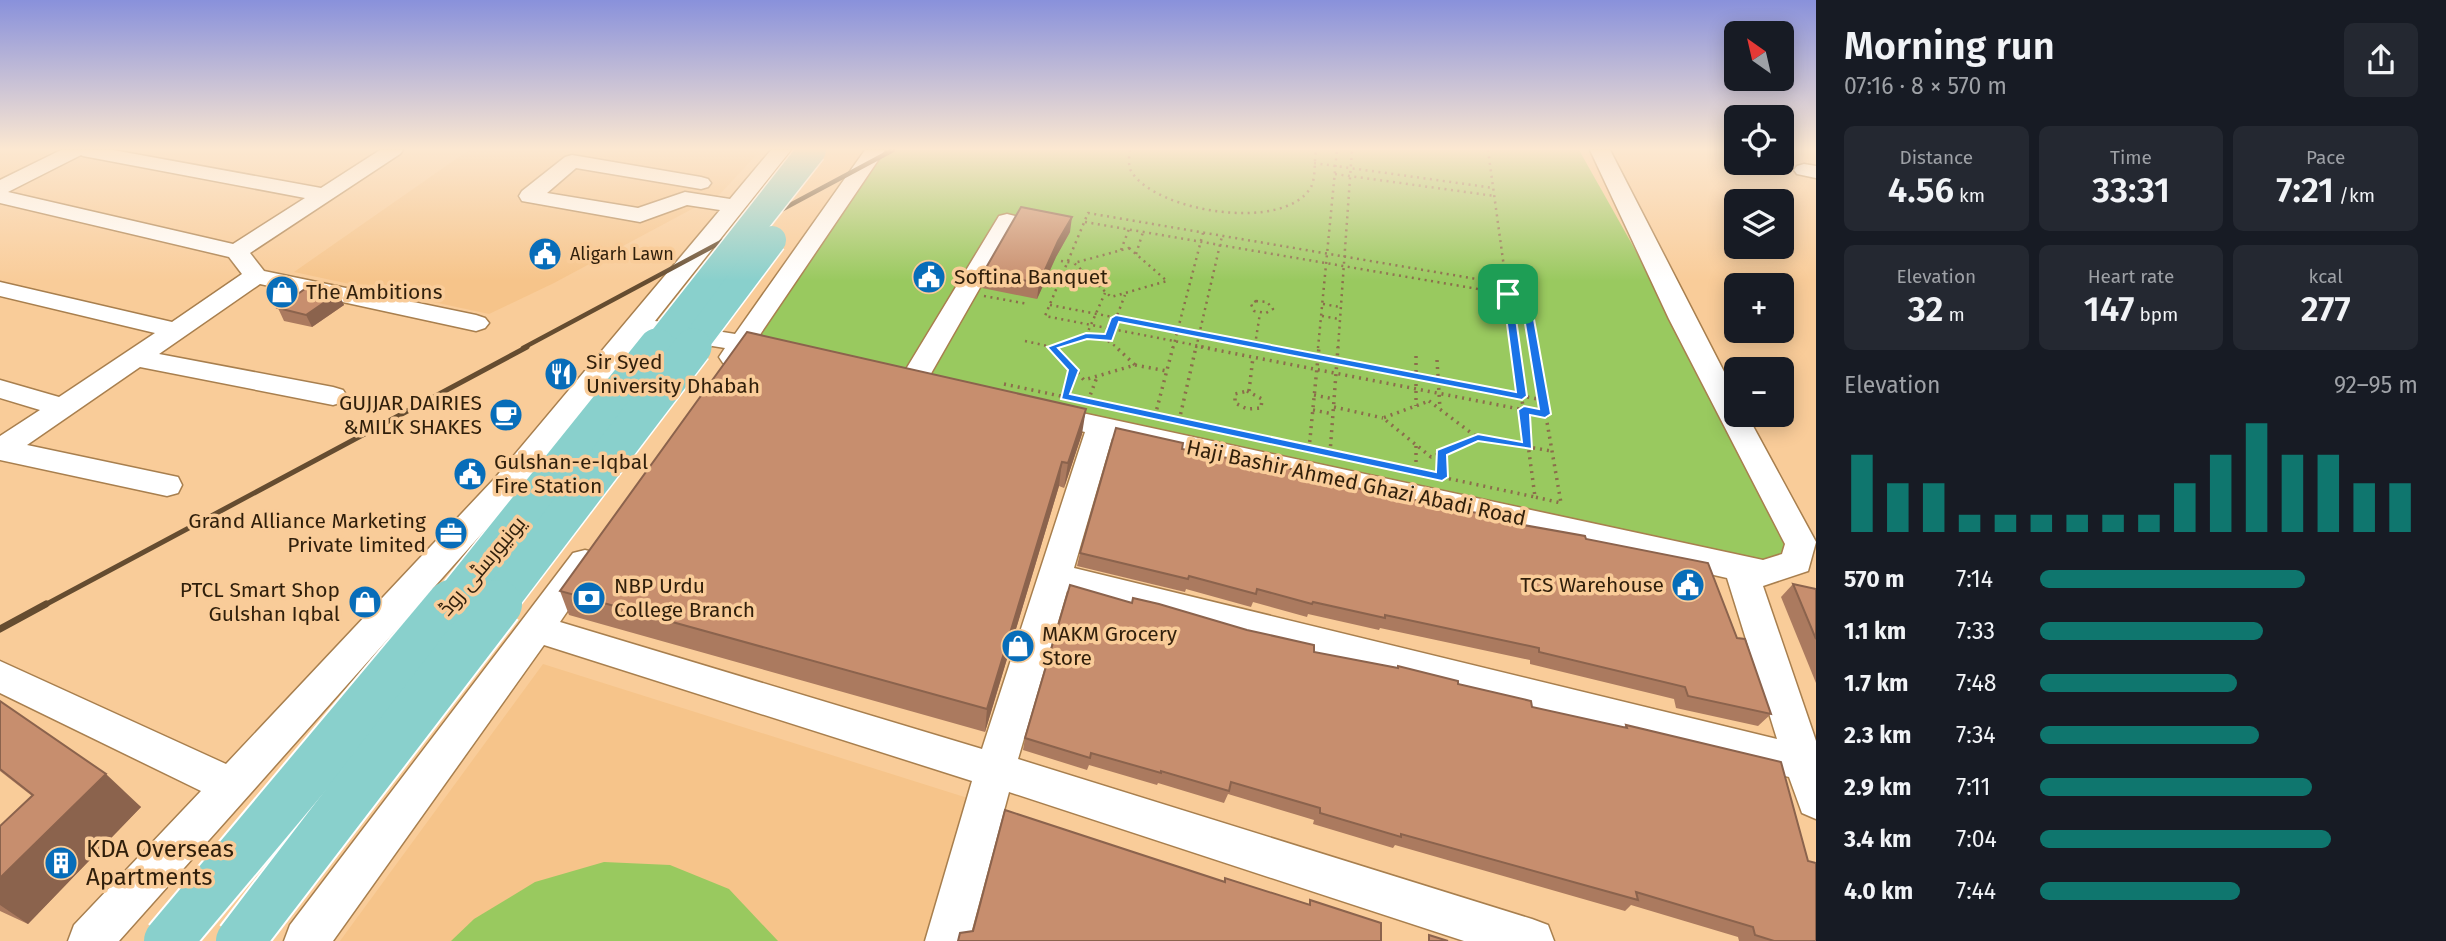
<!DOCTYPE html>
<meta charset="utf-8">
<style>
:root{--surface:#171b24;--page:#242831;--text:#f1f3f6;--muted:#9ea1a6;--accent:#0f766e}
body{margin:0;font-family:"Fira Sans",Cairo,sans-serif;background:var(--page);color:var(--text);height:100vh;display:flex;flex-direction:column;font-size:26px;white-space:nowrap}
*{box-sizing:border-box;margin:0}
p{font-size:23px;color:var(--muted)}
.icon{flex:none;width:38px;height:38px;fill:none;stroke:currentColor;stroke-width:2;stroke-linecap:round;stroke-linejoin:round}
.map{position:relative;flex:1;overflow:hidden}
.side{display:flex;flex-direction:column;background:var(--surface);width:630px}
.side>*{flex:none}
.needle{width:46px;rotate:326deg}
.controls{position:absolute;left:1724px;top:21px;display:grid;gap:14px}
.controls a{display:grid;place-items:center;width:70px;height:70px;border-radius:10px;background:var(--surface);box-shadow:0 4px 18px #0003;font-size:35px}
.pin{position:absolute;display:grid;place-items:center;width:60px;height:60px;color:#fff;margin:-30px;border-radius:14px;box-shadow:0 4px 10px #0006}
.round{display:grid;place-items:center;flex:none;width:74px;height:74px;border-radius:10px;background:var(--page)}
.head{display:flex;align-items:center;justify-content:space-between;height:119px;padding:0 28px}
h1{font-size:38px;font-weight:600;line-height:52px}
.metrics{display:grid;grid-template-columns:repeat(3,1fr);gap:10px;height:119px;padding:7px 28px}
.metrics div{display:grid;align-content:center;border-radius:10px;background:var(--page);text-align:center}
.metrics b{font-size:35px;font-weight:600}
.metrics small{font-size:19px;font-weight:400}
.metrics p{font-size:19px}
.chart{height:196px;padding:14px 28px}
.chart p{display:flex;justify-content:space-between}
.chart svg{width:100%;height:126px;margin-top:7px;stroke:var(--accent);stroke-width:6}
ul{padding:0 28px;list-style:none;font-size:23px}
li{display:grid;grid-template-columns:112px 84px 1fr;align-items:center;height:52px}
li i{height:18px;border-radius:9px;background:var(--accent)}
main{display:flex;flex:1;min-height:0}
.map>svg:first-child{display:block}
.built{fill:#f6c48a}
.green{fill:#99c95f}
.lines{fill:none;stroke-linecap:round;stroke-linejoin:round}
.minor-casing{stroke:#a87f4e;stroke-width:3}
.path-far1{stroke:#8b6d4b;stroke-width:2.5;stroke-dasharray:2 4.5;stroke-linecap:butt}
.path{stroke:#8b6d4b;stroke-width:3.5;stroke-dasharray:2 5;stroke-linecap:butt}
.minor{fill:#fff;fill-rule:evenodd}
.rail-far2{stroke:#654c30;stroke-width:4.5}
.rail-far1{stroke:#654c30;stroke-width:5}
.rail{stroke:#654c30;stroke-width:7}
.major-bridge-far2-casing{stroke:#fff;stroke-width:31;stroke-linecap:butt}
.major-bridge-far1-casing{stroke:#fff;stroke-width:40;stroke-linecap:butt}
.major-bridge-casing{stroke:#fff;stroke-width:52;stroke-linecap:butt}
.major-bridge-far2{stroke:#89d0cc;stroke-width:28}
.major-bridge-far1{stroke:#89d0cc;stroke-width:37}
.major-bridge{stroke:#89d0cc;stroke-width:48}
.wall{fill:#ab7a5f}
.shaded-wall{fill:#8b634d}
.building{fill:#c78e6e;stroke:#8b634d;stroke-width:2}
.route{fill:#1a73e8;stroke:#fff;stroke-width:2;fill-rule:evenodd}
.labels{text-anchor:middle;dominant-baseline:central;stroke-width:7;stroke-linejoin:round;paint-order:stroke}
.far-poi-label{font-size:18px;fill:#301f0b;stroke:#f9cc99;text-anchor:start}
.poi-label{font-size:21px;fill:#301f0b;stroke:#f9cc99;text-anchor:start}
.street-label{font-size:21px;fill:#301f0b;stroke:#f9cc99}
.near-poi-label{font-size:24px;fill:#301f0b;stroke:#f9cc99;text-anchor:start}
</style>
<main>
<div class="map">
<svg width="1816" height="941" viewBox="0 0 1816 941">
<rect width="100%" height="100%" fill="#f9cc99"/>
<g class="built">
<polygon points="469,150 761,150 720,194 554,283 489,314 294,272"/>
<polygon points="543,664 974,800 928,941 340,941"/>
</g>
<g class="green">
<polygon points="874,150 1579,150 1801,544 1795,562 1742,568 741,345"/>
<polygon points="604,862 670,865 729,889 778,941 451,941 474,919 535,882"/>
</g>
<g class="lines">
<defs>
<g id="minor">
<path d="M61,150H113L321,188L380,150H403L400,154L250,253L264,271L476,315L485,318L489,323L485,328L476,331L260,284L159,354L333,387L343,390L347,396L343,402L333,405L140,367L27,445L178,477L182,485L178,493L167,496L0,460V436L40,410L0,398V380L59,397L155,333L0,296V282L172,322L242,274L229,257L0,203V180ZM81,155L83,156L305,198L233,244L8,192Z"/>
<polygon points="771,150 791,150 655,321 735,334 865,150 885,150 757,339 788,347 792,353 788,359 779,361 748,353 741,363 732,365 723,363 719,357 725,348 644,335 517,494 119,941 68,941 74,925 201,791 0,693 0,661 226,764 495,478 720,210 687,205 640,222 522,201 519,196 522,191 565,157 572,155 701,177 708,179 711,183 708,187 701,189 576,168 547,193 638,208 685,192 730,199"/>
<path d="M1590,150H1610L1736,395V415H1747L1816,542L1808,571L1763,586L1816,741V819L1802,813L1789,777L1067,591L1018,759L1532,919L1548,925L1554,941H1464L1009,792L969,941H925L972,781L544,645L333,941H284L290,925L573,553L585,550L597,553L601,562L560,622L982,749L1085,432L1035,420L1031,414L1035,408L1045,405L1763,560L1782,554L1785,544L1669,319ZM1112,438L1727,578L1777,739L1074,568Z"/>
<polygon points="1804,164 1816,166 1816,178 1797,174 1794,170 1797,166"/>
<polygon points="1007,214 1015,216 1018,221 925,384 921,390 911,393 901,390 897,384 996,221 999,216"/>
</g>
</defs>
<use href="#minor" class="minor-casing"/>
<g class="path-far1">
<path d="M1130,150C1129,157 1128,165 1131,171C1155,212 1285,233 1311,187C1316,177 1314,161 1316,150"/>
<polyline points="1488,150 1515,348"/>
<polyline points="1314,163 1494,188"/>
<polyline points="1335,174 1495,196"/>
<polyline points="1085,222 1525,297 1534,348"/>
<polygon points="1129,248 1167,281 1111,297 1074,263"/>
<polyline points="1121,250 1129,229"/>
<polyline points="1136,254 1143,232"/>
<polyline points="1061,261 1074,263"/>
<polyline points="984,296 1028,304"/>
<polygon points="1256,301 1267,302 1273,309 1266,313 1254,311 1251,304"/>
<polyline points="1323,304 1340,307"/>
<polyline points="1050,305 1275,348"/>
<polyline points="1322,316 1339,319"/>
<polyline points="1086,336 1105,293"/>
<polyline points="1108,339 1125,295"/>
<polyline points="1025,341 1052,347"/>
<polyline points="1255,345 1260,313"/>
<polyline points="1053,348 1099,335 1118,348"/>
<polyline points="1173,348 1203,233"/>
<polyline points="1196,348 1222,236"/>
<polyline points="1210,348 1045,316 1088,213 1506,284"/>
<polyline points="1318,348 1337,150"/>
<polyline points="1338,348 1352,150"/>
</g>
<g class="path">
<polyline points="1054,347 1084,380 1135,365 1116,347"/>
<polyline points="1201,347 1545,414"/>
<polyline points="1266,347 1543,400"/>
<polyline points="1534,347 1561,503 1535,497"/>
<polyline points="1416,356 1416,406"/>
<polyline points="1437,360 1440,409"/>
<polyline points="1135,365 1167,371"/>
<polyline points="1004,384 1535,497 1515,347"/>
<polygon points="1247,391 1262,399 1261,408 1247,409 1235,403 1235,394"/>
<polyline points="1249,391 1253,357"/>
<polyline points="1314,395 1334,399"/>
<polyline points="1065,397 1074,370"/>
<polyline points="1088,401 1097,377"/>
<polygon points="1429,401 1478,438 1431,457 1383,418"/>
<polyline points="1334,407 1383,418"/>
<polyline points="1313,410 1333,414"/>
<polyline points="1155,416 1173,347"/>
<polyline points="1179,421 1196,347"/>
<polyline points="1478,438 1551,451"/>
<polyline points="1416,446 1416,472"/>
<polyline points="1309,449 1319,347"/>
<polyline points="1330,453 1338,347"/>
<polyline points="1441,453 1442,477"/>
</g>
<use href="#minor" class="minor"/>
<polyline class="rail-far2" points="523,348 893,150"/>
<polyline class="rail-far1" points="43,606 527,347"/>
<polyline class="rail" points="0,629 46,604"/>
<defs>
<g id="major-bridge-far2">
<polyline points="656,348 812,150"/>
<polyline points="691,348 772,240"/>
</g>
<g id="major-bridge-far1">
<polyline points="449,606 657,347"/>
<polyline points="496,606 693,347"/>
</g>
<g id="major-bridge">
<polyline points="168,941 451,604"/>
<polyline points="240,941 498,604"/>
</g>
</defs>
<use href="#major-bridge-far2" class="major-bridge-far2-casing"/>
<use href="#major-bridge-far1" class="major-bridge-far1-casing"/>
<use href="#major-bridge" class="major-bridge-casing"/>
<use href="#major-bridge-far2" class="major-bridge-far2"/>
<use href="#major-bridge-far1" class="major-bridge-far1"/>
<use href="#major-bridge" class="major-bridge"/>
</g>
<g class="wall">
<polygon points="1070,232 1056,257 1037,299 982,288 983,273"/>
<polygon points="338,293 344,305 312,327 284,321 278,308"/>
<polygon points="1082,434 1064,488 1059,486 985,732 569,615 560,591"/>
<polygon points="1182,449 1242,467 1275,474 1278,466 1323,481 1586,539 1737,638 1771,714 1758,726 1676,708 1674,699 1530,664 1530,660 1380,628 1379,630 1308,614 1307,617 1253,602 1251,607 1186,589 1185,592 1077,566 1080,553"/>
<polygon points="1793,584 1816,589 1816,683 1781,597"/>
<polygon points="1314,652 1397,668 1398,666 1532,707 1624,727 1626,725 1816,941 1739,941 1738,937 1631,905 1625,911 1395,845 1393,848 1313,824 1314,820 1228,794 1224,803 1158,783 1157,785 1089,765 1087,770 1023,750 1025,738"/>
<polygon points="0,701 141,807 28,924 0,911 0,826 32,796 0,771"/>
</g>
<g class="shaded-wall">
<polygon points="1072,217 1070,232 1056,257 1037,299 1039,283 1058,241"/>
<polygon points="338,293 344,305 312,327 306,315"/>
<polygon points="1086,409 1082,434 1064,488 1068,463"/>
<polygon points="1062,462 1059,486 985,732 987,709"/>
<polygon points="106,774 141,807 28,924 0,905 0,878"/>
</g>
<g class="building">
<polygon points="1021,207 1072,217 1058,241 1039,283 983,273"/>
<polygon points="309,286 338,293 306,315 278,308"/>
<polygon points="747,332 1086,409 1068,463 1062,462 987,709 560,591"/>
<polygon points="1116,428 1183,443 1182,449 1243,461 1242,467 1277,475 1278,466 1323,476 1323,481 1511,520 1512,523 1585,536 1586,539 1708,563 1737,638 1745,639 1771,714 1688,696 1685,687 1539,652 1539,648 1385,615 1385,618 1313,602 1312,604 1257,589 1256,594 1189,576 1188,579 1080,553"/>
<polygon points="1793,584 1816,589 1816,639"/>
<polygon points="1070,585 1132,603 1133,598 1159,604 1247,630 1314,645 1314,652 1398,668 1398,666 1458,681 1458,684 1531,701 1532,707 1627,728 1626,725 1781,762 1808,861 1816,863 1816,941 1774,941 1755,935 1753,927 1636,892 1638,900 1401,834 1401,837 1320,813 1320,808 1231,782 1229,791 1161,771 1161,773 1091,753 1090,758 1025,738"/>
<polygon points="0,701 106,774 0,878 0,826 33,795 0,769"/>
<polygon points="1005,810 1225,882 1225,878 1310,905 1310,900 1381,923 1381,941 958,941 960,933 973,931"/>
<polygon points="1429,935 1448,941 1429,941"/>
</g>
<linearGradient id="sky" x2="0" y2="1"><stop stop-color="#8991db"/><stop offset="0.53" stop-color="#fce8d1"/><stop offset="1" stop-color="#fce8d1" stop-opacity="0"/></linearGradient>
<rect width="1816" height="281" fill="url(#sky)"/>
<path class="route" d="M1508,291L1530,297L1551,414L1545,418L1530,415L1532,449L1478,441L1447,455L1448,477L1442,481L1061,399L1068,370L1047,347L1086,333L1105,334L1111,318L1116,315L1516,392L1503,294ZM1513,298L1521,299L1539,409L1524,406L1518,410L1522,442L1478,434L1437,450L1436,472L1070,394L1079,370L1058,348L1087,339L1112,341L1119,322L1522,400L1527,396Z"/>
<defs>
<symbol id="civic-disc" viewBox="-11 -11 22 22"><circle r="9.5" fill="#076db9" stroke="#f9cc99"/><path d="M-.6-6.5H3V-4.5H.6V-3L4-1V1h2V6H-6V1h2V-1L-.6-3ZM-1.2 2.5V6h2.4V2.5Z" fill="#fff"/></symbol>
<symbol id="shop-disc" viewBox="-11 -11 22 22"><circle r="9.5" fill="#076db9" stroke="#f9cc99"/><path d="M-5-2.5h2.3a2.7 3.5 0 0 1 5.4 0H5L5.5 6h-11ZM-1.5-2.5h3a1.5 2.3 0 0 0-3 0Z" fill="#fff"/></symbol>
<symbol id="restaurant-disc" viewBox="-11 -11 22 22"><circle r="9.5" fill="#076db9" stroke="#f9cc99"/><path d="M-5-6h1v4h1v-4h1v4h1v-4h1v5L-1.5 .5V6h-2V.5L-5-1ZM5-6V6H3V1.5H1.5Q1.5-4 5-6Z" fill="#fff"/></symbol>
<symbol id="cafe-disc" viewBox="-11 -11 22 22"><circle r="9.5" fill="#076db9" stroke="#f9cc99"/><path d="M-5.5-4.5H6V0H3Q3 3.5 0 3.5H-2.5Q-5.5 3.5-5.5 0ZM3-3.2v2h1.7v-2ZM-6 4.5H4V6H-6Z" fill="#fff"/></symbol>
<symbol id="office-disc" viewBox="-11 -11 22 22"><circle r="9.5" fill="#076db9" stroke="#f9cc99"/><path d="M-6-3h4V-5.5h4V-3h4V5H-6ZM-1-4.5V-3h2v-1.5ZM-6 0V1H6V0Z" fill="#fff"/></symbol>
<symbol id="bank-disc" viewBox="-11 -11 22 22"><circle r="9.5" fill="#076db9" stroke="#f9cc99"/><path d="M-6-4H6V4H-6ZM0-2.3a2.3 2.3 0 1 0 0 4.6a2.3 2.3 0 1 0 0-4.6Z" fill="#fff"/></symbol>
<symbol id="building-disc" viewBox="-11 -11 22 22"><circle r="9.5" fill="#076db9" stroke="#f9cc99"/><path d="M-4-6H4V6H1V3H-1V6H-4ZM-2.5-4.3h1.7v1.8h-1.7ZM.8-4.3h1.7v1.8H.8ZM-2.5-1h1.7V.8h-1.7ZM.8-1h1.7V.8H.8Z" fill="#fff"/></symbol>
</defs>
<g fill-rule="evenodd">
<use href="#civic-disc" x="526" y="235" width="38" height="38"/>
<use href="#civic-disc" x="910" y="258" width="38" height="38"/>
<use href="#shop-disc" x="263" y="273" width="38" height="38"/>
<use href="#restaurant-disc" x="542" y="355" width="38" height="38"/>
<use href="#cafe-disc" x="487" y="396" width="38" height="38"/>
<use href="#civic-disc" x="451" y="455" width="38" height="38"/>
<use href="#office-disc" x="432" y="514" width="38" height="38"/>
<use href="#civic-disc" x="1669" y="566" width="38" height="38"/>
<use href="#bank-disc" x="570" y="579" width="38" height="38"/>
<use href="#shop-disc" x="346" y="583" width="38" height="38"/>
<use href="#shop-disc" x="999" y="627" width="38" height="38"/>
<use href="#building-disc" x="42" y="844" width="38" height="38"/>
</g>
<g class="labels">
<g class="far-poi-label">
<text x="570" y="254">Aligarh Lawn</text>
</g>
<g class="poi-label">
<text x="954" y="277">Softina Banquet</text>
<text x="306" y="292">The Ambitions</text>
<text x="586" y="362">Sir Syed<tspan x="586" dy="24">University Dhabah</tspan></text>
<text x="482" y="403" text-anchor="end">GUJJAR DAIRIES<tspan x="482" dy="24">&amp;MILK SHAKES</tspan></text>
<text x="494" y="462">Gulshan-e-Iqbal<tspan x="494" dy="24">Fire Station</tspan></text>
<text x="426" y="521" text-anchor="end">Grand Alliance Marketing<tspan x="426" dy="24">Private limited</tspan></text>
<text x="1664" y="585" text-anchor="end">TCS Warehouse</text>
<text x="614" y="586">NBP Urdu<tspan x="614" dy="24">College Branch</tspan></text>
<text x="340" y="590" text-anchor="end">PTCL Smart Shop<tspan x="340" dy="24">Gulshan Iqbal</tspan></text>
<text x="1042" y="634">MAKM Grocery<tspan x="1042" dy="24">Store</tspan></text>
</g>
<g class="street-label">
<text transform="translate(1356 483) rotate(12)">Haji Bashir Ahmed Ghazi Abadi Road</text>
<text transform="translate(482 566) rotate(-50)">یونیورسٹی روڈ</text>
</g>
<g class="near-poi-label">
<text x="86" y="849">KDA Overseas<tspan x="86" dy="28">Apartments</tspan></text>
</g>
</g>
</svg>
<div class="controls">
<a><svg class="needle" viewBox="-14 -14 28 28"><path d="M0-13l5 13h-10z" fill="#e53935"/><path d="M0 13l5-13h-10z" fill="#9ea1a6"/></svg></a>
<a><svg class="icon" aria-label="locate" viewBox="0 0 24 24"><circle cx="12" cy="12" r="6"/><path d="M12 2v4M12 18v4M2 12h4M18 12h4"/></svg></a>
<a><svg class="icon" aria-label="layers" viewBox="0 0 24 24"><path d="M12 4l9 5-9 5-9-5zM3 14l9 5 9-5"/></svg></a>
<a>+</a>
<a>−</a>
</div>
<div class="pin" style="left:1508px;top:294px;background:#1e9e55"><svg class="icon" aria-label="arrive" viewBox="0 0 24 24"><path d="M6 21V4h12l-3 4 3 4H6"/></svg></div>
</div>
<section class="side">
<div class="head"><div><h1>Morning run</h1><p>07:16 · 8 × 570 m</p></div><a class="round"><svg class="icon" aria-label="share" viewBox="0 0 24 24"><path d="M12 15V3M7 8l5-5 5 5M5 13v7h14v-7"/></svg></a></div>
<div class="metrics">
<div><p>Distance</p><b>4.56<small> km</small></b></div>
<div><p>Time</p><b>33:31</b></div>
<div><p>Pace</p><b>7:21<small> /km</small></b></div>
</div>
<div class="metrics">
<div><p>Elevation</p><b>32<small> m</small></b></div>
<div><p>Heart rate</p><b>147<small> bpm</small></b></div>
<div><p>kcal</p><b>277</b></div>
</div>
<div class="chart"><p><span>Elevation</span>92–95 m</p>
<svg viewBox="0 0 160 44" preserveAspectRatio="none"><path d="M5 44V17M15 44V27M25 44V27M35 44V38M45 44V38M55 44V38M65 44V38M75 44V38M85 44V38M95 44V27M105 44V17M115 44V6M125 44V17M135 44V17M145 44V27M155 44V27"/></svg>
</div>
<ul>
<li><b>570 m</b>7:14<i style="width:70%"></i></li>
<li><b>1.1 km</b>7:33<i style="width:59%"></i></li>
<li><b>1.7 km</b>7:48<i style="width:52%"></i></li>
<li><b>2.3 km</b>7:34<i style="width:58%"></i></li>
<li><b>2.9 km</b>7:11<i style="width:72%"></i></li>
<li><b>3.4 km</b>7:04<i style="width:77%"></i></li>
<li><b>4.0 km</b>7:44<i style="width:53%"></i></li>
</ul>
</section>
</main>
